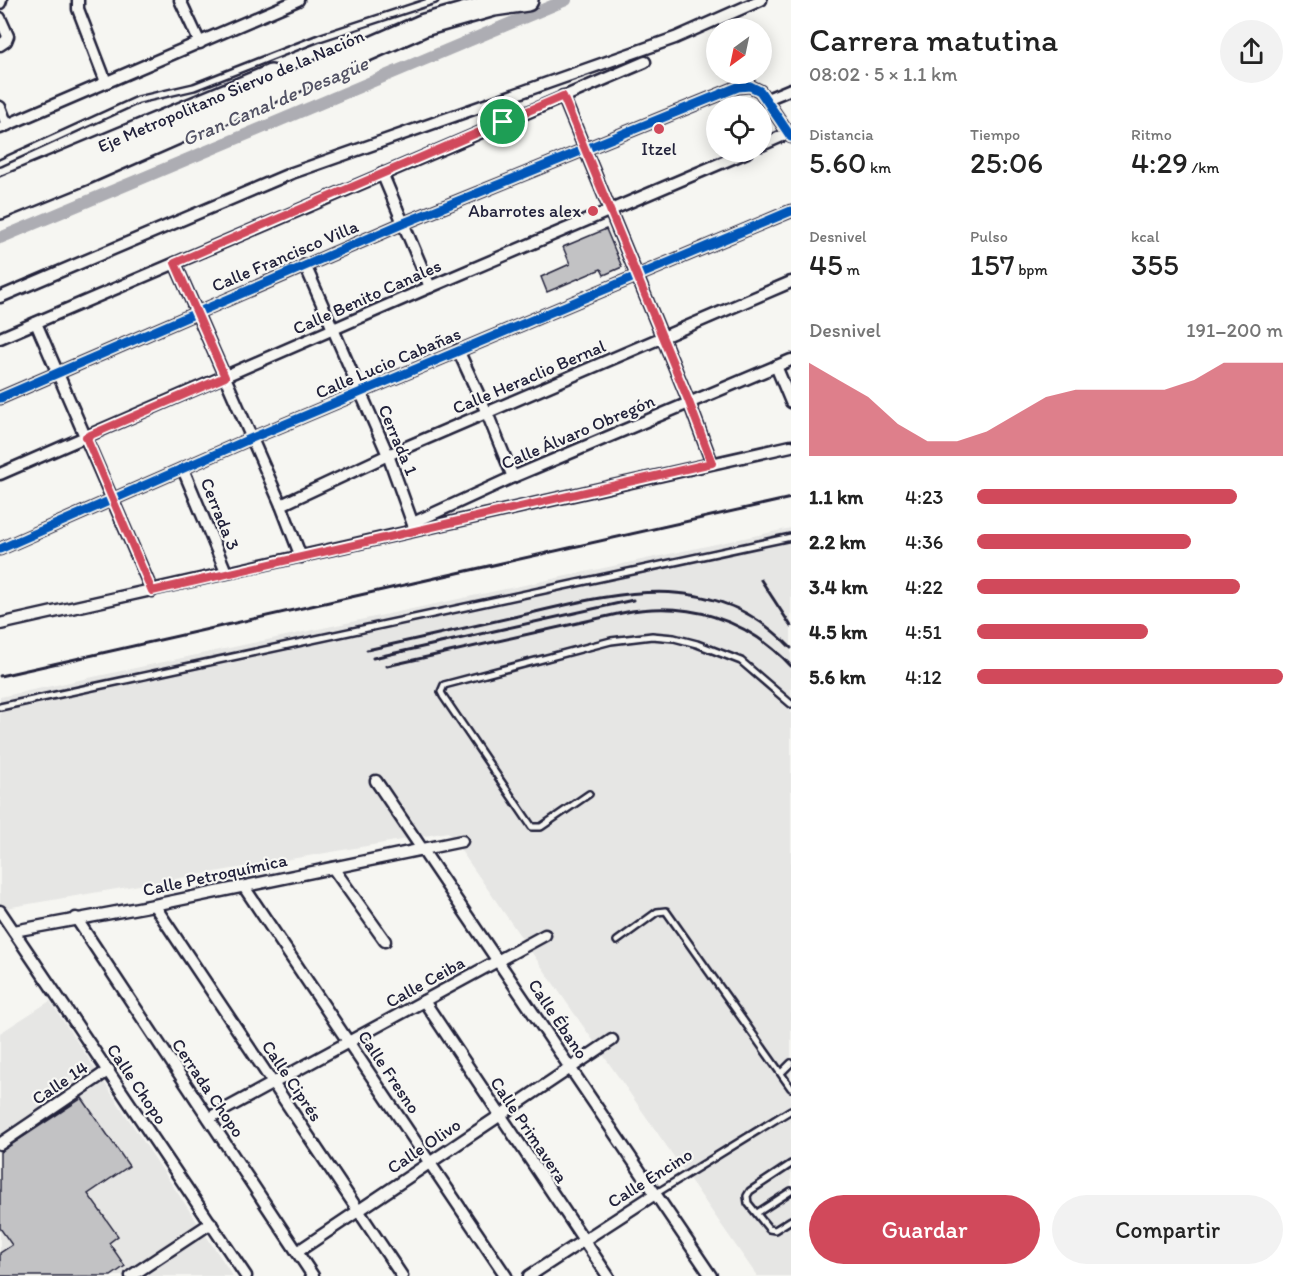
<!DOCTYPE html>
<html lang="es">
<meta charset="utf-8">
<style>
:root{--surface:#fff;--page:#f2f2f2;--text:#222;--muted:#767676;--accent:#d1495b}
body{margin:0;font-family:Itim,sans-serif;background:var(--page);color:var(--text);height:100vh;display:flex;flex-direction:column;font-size:22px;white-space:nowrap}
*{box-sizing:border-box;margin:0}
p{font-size:20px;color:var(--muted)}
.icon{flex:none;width:33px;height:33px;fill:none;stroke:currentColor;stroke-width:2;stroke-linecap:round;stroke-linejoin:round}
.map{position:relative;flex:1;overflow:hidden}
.side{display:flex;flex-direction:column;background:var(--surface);width:510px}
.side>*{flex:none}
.needle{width:39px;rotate:213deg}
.controls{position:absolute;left:706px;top:18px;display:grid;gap:12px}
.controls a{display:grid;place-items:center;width:66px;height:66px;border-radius:50%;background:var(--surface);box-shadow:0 3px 15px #0003;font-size:30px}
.pin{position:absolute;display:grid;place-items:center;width:51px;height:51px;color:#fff;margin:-26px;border:3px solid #fff;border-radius:50%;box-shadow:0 2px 6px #0007}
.round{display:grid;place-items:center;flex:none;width:63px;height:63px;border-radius:32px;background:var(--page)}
.summary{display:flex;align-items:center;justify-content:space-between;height:102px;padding:0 18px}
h1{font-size:33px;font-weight:600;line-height:45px}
.metrics{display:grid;grid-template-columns:repeat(3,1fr);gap:9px;height:102px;padding:6px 18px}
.metrics div{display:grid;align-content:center}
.metrics b{font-size:30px;font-weight:600}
.metrics small{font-size:16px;font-weight:400}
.metrics p{font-size:16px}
.chart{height:168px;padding:12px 18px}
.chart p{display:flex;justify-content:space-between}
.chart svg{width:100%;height:108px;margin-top:6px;fill:var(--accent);opacity:.7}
.primary-button{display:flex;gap:12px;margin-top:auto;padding:12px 18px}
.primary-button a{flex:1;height:69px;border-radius:36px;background:var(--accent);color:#fff;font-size:24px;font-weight:600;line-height:69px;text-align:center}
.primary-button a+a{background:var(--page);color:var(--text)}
ul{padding:0 18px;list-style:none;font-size:20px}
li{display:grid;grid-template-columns:96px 72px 1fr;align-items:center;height:45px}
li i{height:15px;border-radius:8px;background:var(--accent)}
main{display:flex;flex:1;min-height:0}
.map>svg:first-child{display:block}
.built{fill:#e6e6e4}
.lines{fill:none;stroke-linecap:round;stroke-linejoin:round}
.canal{stroke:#adadb3;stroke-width:12}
.building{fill:#c2c2c4;stroke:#22223b;stroke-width:1.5}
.service-casing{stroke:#22223b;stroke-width:10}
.minor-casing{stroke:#22223b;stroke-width:15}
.motorway-casing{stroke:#22223b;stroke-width:26}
.service{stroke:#f6f6f2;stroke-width:5}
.minor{stroke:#f6f6f2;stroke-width:10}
.motorway{stroke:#f6f6f2;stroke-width:21}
.rail{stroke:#22223b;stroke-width:3}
.cycleway-casing{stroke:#f6f6f2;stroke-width:13}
.cycleway{stroke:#0057b8;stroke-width:9}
.route-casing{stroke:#fff;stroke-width:12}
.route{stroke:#d1495b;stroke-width:8}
.poi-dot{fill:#d1495b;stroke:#f6f6f2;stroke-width:2}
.labels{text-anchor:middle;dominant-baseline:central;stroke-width:4.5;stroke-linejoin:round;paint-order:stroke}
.street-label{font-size:18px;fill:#22223b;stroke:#f6f6f2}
.poi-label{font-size:18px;fill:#22223b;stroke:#f6f6f2}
.water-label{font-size:20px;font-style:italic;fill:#535365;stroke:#f6f6f2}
</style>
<main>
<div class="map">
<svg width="791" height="1276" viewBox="0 0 791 1276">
<rect width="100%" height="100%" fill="#f6f6f2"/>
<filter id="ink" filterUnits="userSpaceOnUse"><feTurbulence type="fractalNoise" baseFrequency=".0167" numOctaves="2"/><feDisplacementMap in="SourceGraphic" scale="12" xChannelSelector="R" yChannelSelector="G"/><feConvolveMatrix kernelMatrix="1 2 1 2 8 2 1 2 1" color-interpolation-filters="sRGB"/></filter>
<g filter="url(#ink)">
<g class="built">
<polygon points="791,528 791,1276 757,1276 448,832 0,909 0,697"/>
<polygon points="50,1001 233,1276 0,1276 0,1033"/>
</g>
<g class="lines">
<polyline class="canal" points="0,238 566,0"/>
</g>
<g class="building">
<polygon points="606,229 622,267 604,275 601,269 547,292 541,277 570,264 563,247"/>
<polygon points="82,1098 129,1166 88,1194 118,1236 109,1243 125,1266 111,1276 0,1276 0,1253 12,1245 0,1228 0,1152"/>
</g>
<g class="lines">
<defs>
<g id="service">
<polyline points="0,163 138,100 194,87 319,38 435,0"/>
<polyline points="0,707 791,537"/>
<polyline points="589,794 541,827 532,827 443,696 441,692 444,685 611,641 652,636 674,638 697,644 741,661 791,704"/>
<polyline points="617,941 657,912 666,911 791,1088"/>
<polyline points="781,1073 791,1063"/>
<polyline points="791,1164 750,1191 747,1196 748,1203 769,1229 775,1230 791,1220"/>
<polyline points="655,1194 791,1110"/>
<polyline points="757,1213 791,1191"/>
</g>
<g id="minor">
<polyline points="78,0 78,9 106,82"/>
<polyline points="180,0 200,43"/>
<polyline points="0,3 1,0"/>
<polyline points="0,18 8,36 6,41 0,45"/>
<polyline points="563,96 689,402 712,463"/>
<polyline points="767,99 791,89"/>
<polyline points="0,107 7,125"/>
<polyline points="0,128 298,0"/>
<polyline points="762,145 789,133"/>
<polyline points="382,173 430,287"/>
<polyline points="175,263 281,505 301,557"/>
<polyline points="305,265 388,455 415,530"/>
<polyline points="0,297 292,173 675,38 761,0"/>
<polyline points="36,323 152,591"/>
<polyline points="0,338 645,62"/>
<polyline points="458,350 487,413 513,477"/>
<polyline points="776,366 791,402"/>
<polyline points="0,398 404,223 738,87 750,86 760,91 791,137"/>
<polyline points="183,469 226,572"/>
<polyline points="0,474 430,287 747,152"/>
<polyline points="281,505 388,455 791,282"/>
<polyline points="413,523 513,477 791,360"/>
<polyline points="0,549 252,438 791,211"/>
<polyline points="0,624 791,446"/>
<polyline points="376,781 711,1276"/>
<polyline points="333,868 385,941"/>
<polyline points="244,887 506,1276"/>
<polyline points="154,905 402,1276"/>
<polyline points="0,911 246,1276"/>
<polyline points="76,918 313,1276"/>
<polyline points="14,931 154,905 462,841"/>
<polyline points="424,1001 608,1276"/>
<polyline points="209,1118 545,935"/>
<polyline points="0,1144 109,1070"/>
<polyline points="297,1252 612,1040"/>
<polyline points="131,1276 211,1223"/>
<polyline points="529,1276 655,1194"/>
</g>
<g id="motorway">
<polyline points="0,189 271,76"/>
<polyline points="0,208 84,174 424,25 494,5 527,0"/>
</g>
</defs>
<use href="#service" class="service-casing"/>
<use href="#minor" class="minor-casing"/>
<use href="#motorway" class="motorway-casing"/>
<use href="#service" class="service"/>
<use href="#minor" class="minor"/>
<use href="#motorway" class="motorway"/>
<g class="rail">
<polyline points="761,580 791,626"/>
<path d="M367,650C418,639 468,627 518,616C617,593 711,565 791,648"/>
<polyline points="373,658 633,600"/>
<path d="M387,666L622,613C686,600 746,618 791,666"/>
<polyline points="0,676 791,498"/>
</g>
<defs>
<g id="cycleway">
<polyline points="0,398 404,223 738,87 750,86 760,91 791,137"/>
<polyline points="0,549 252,438 791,211"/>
</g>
</defs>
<use href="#cycleway" class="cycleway-casing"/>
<use href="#cycleway" class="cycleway"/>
</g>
</g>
<g class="lines" filter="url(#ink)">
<defs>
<polygon id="route" points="563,96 689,402 712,463 152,591 86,437 225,377 175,263"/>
</defs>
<use href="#route" class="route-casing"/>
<use href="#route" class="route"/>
</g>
<g class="poi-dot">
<circle cx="659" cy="129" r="6"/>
<circle cx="593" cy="211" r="6"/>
</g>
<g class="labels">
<g class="street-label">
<text transform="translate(231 91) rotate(-23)">Eje Metropolitano Siervo de la Nación</text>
<text transform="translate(285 256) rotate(-23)">Calle Francisco Villa</text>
<text transform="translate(367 297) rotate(-24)">Calle Benito Canales</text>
<text transform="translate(388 363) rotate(-23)">Calle Lucio Cabañas</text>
<text transform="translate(529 377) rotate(-23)">Calle Heraclio Bernal</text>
<text transform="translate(578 432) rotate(-23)">Calle Álvaro Obregón</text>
<text transform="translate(398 440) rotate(67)">Cerrada 1</text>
<text transform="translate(220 514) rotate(68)">Cerrada 3</text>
<text transform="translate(215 875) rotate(-12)">Calle Petroquímica</text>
<text transform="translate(425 982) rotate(-29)">Calle Ceiba</text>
<text transform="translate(558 1019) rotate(56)">Calle Ébano</text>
<text transform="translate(389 1072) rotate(56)">Calle Fresno</text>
<text transform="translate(292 1081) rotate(56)">Calle Ciprés</text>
<text transform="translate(60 1083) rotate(-34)">Calle 14</text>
<text transform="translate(137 1084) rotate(56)">Calle Chopo</text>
<text transform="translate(208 1088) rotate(56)">Cerrada Chopo</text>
<text transform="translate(529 1130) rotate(56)">Calle Primavera</text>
<text transform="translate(424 1146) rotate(-34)">Calle Olivo</text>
<text transform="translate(650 1178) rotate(-32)">Calle Encino</text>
</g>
<g class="poi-label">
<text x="659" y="149">Itzel</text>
<text x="581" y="211" text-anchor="end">Abarrotes alex</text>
</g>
<g class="water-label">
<text transform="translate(275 101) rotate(-23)">Gran Canal de Desagüe</text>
</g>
</g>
</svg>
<div class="controls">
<a><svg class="needle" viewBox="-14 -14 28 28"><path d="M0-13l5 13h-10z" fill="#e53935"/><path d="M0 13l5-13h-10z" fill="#767676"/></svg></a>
<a><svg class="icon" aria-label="locate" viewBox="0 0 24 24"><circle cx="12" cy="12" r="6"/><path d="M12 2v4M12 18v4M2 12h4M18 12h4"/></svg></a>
</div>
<div class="pin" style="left:503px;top:122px;background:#1e9e55"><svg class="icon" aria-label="arrive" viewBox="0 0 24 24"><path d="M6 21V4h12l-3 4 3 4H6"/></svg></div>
</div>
<section class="side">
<div class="summary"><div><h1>Carrera matutina</h1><p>08:02 · 5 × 1.1 km</p></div><a class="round"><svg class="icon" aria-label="share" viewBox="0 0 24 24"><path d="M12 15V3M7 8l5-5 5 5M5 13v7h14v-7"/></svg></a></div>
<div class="metrics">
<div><p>Distancia</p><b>5.60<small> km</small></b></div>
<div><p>Tiempo</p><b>25:06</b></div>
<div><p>Ritmo</p><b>4:29<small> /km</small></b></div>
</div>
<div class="metrics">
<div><p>Desnivel</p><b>45<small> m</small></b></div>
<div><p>Pulso</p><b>157<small> bpm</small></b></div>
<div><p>kcal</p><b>355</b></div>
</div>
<div class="chart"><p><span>Desnivel</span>191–200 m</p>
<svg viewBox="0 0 160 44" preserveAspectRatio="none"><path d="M0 44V6L10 13L20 20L30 31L40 38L50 38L60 34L70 27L80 20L90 17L100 17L110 17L120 17L130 13L140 6L150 6L160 6V44z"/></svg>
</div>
<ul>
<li><b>1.1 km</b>4:23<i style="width:85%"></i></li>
<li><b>2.2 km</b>4:36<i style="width:70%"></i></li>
<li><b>3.4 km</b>4:22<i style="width:86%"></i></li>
<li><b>4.5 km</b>4:51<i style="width:56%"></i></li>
<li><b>5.6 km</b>4:12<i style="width:100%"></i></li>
</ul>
<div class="primary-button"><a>Guardar</a><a>Compartir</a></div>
</section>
</main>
